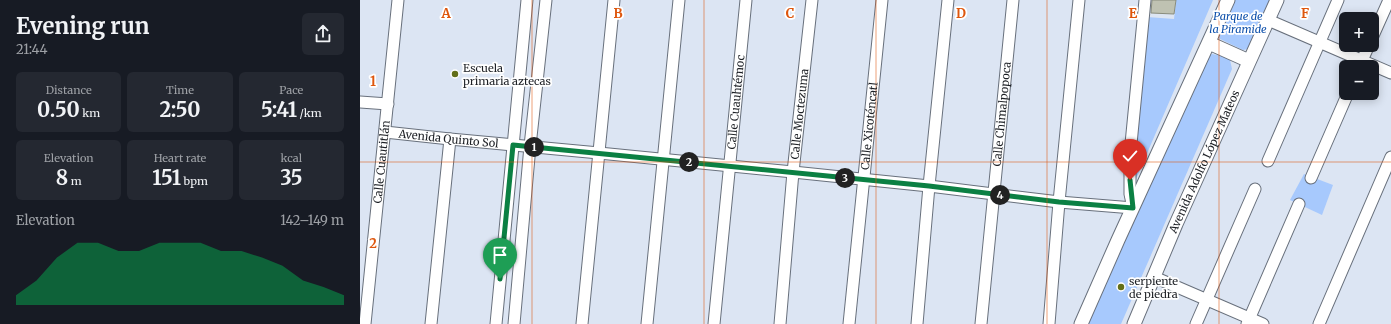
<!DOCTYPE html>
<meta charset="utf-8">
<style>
:root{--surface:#171b24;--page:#242831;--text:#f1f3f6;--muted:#9ea1a6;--accent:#0b8043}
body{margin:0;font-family:Merriweather,serif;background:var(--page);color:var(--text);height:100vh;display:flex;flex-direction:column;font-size:15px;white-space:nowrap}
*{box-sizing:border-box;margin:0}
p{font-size:13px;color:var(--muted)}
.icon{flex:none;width:22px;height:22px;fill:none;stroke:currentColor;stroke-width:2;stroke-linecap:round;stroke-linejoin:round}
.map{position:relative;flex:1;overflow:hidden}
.details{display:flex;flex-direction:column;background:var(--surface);width:360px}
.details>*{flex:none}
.fabs{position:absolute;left:979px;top:12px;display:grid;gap:8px}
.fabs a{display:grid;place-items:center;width:40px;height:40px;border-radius:6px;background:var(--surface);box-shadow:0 2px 10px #0003;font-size:20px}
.pin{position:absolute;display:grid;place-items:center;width:34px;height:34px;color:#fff;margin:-41px -17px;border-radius:50% 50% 50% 0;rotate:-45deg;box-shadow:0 0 4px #0007}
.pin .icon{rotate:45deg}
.km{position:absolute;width:20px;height:20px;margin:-10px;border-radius:50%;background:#222;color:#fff;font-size:11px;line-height:20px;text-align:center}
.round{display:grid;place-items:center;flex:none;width:42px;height:42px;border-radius:6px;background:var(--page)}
.head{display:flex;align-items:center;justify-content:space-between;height:68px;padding:0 16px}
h1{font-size:22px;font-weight:700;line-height:30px}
.stats{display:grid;grid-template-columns:repeat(3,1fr);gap:6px;height:68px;padding:4px 16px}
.stats div{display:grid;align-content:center;border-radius:6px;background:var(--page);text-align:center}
.stats b{font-size:20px;font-weight:700}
.stats small{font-size:11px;font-weight:400}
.stats p{font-size:11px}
.chart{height:112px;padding:8px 16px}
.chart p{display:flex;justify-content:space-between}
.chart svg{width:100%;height:72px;margin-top:4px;fill:var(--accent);opacity:.7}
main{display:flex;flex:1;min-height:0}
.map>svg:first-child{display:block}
.green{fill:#a7c9fd}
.building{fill:#bfc2b2;stroke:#898c7d}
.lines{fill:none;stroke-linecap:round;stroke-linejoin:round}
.minor-casing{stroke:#68707c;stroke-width:13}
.major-casing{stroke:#68707c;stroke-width:15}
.minor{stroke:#fff;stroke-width:11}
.major{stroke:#fff;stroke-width:13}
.route-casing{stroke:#fff;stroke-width:8}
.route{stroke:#0b8043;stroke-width:5}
.grid{fill:none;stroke:#de560d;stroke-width:1;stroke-opacity:0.55}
.poi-dot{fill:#636f18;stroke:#fff;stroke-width:1.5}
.labels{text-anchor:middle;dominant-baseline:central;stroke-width:3.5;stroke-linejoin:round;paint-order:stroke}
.park-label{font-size:11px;font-style:italic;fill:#0b4eaa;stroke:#fff}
.poi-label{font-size:11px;fill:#1d2025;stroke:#fff;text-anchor:start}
.street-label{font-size:11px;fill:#1d2025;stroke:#fff}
.grid-label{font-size:13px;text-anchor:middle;font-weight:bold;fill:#de560d;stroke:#fff;stroke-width:3.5;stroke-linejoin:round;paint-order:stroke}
</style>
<main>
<section class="details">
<div class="head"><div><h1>Evening run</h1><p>21:44</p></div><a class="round"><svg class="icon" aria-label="share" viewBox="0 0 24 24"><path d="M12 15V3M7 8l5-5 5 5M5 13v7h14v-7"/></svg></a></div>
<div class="stats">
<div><p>Distance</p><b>0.50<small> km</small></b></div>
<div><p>Time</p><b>2:50</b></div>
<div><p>Pace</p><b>5:41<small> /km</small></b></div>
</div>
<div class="stats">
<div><p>Elevation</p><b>8<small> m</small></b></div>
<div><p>Heart rate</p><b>151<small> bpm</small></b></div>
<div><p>kcal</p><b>35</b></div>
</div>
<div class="chart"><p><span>Elevation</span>142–149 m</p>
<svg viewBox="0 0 160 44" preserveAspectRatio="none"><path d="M0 44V38L10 29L20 15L30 6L40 6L50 11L60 11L70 6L80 6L90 6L100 11L110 11L120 15L130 20L140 29L150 33L160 38V44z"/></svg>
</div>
</section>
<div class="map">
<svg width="1031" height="324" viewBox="0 0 1031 324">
<rect width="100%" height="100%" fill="#dce5f3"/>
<g class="green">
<polygon points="816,0 853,0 776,179 769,179 787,17 814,19"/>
<polygon points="865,0 910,0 892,44 888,49 883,50 858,38 854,23"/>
<polygon points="852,54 862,56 870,60 872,69 761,324 728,324 845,58"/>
<polygon points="944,174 973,185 962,215 930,200"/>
</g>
<polygon class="building" points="792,0 816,0 814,14 791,13"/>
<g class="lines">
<defs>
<g id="minor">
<polyline points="908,20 1031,73"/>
<polyline points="1012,38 1029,0"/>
<polyline points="999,67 1009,45"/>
<polyline points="0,102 28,104"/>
<path id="s1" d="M25,132L90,139L239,153L433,172L569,186L699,202L773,208L770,194V154L785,0"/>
<polyline points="908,161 978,0"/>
<polyline points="951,178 988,93"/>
<polyline points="794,277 903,324"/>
<path id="s2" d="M5,324L38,0"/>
<polyline points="71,324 90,139"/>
<polyline points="136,324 167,0"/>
<polyline points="154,324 170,146 186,0"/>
<polyline points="222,324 254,0"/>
<polyline points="287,324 319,0"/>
<path id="s3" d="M354,324L386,0"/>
<path id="s4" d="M420,324L433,172L452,0"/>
<path id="s5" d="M489,324L522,0"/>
<polyline points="557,324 569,186 588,0"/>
<path id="s6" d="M621,324L653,0"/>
<polyline points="689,324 699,202 719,0"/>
<polyline points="836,324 895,189"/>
<polyline points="887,324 939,204"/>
<polyline points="959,324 1031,157"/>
</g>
<g id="major">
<polyline points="849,43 889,61"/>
<polyline points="721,324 758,240 868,0"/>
<path id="s7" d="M774,324L816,224L917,0"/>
</g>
</defs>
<use href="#minor" class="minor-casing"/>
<use href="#major" class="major-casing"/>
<use href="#minor" class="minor"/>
<use href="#major" class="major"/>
</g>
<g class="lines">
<defs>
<polyline id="route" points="140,279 153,145 569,186 699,202 773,208 770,180"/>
</defs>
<use href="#route" class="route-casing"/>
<use href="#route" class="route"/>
</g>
<path class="grid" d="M172,0V324M344,0V324M516,0V324M687,0V324M859,0V324M0,162H1031"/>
<g class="poi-dot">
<circle cx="95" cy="74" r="4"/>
<circle cx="761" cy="287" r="4"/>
</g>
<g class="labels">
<g class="park-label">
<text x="878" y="16">Parque de<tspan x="878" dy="13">la Piramide</tspan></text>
</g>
<g class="poi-label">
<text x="103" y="68">Escuela<tspan x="103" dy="13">primaria aztecas</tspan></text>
<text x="769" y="281">serpiente<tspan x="769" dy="13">de piedra</tspan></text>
</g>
<g class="street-label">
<text stroke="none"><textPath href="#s3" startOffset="223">Calle Cuauhtémoc</textPath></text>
<text stroke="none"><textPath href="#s4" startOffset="211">Calle Moctezuma</textPath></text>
<text stroke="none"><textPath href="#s6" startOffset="211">Calle Chimalpopoca</textPath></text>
<text stroke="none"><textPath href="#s5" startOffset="199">Calle Xicoténcatl</textPath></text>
<text stroke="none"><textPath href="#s1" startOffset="64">Avenida Quinto Sol</textPath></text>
<text stroke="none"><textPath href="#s7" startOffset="177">Avenida Adolfo López Mateos</textPath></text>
<text stroke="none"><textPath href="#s2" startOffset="163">Calle Cuautitlán</textPath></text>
</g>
</g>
<g class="grid-label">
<text x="86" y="18">A</text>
<text x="258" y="18">B</text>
<text x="430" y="18">C</text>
<text x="601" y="18">D</text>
<text x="773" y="18">E</text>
<text x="945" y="18">F</text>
<text x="13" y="86">1</text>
<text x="13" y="248">2</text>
</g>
</svg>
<div class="fabs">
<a>+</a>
<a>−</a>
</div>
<div class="pin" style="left:140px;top:279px;background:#1e9e55"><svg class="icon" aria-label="arrive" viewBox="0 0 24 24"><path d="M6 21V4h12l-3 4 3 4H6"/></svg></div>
<div class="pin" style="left:770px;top:180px;background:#d93025"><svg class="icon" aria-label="check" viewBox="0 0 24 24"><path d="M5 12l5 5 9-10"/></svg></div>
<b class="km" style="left:174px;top:147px">1</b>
<b class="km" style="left:329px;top:162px">2</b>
<b class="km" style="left:485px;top:178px">3</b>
<b class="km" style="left:640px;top:195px">4</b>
</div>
</main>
